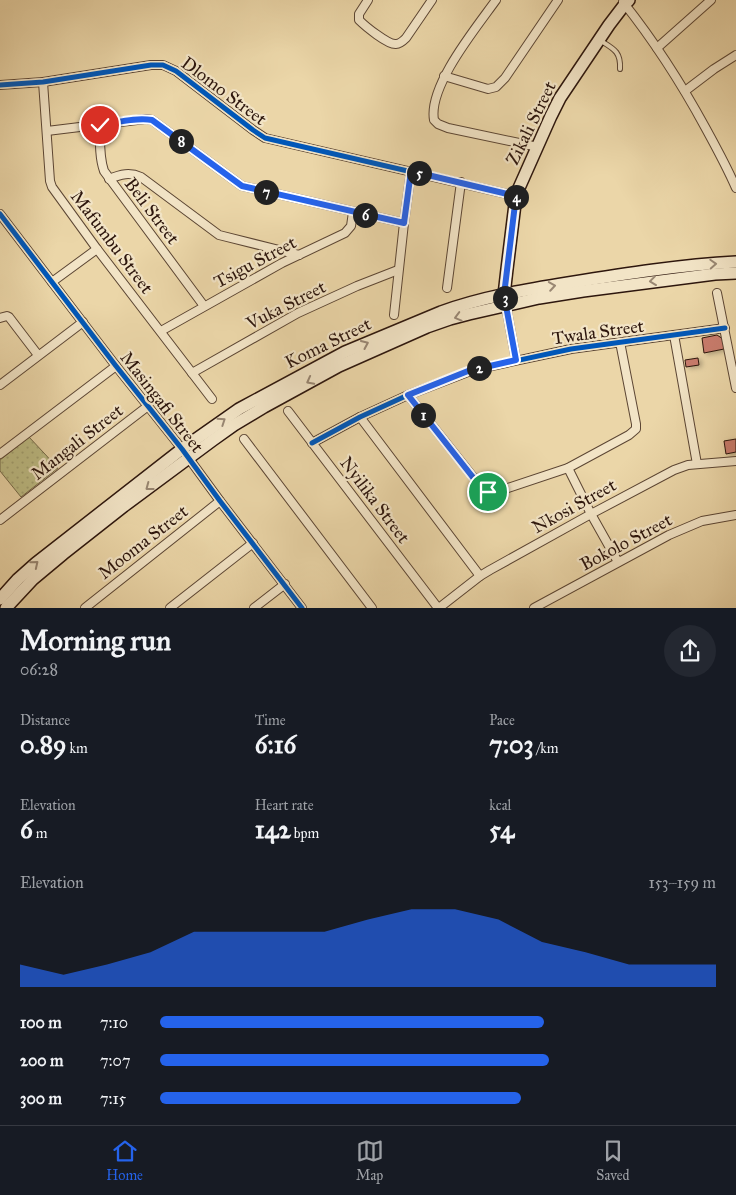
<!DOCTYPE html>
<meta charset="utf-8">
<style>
:root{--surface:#171b24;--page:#242831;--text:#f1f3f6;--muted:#9ea1a6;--line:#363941;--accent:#2563eb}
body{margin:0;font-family:"IM FELL Great Primer",serif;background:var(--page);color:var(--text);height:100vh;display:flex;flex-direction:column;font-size:19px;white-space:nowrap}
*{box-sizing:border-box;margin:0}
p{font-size:16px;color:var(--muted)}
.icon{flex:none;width:28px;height:28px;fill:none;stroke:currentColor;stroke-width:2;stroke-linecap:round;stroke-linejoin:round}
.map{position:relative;height:608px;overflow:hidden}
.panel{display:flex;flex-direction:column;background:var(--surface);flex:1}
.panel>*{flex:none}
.pin{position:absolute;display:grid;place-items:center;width:42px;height:42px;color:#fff;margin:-21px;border:2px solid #fff;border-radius:50%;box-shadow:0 1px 5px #0007}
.km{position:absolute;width:25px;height:25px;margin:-12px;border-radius:50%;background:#222;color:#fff;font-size:14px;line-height:25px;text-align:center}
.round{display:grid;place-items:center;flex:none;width:52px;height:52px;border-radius:26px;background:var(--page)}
.summary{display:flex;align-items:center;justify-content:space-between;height:85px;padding:0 20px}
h1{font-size:28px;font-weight:700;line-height:38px}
.stats{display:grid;grid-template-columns:repeat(3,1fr);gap:8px;height:85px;padding:5px 20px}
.stats div{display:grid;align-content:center}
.stats b{font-size:25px;font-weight:700}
.stats small{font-size:14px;font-weight:400}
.stats p{font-size:14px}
.chart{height:140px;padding:10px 20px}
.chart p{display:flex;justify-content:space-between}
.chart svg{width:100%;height:90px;margin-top:5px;fill:var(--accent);opacity:.7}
ul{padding:0 20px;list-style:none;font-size:16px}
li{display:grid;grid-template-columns:80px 60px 1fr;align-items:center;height:38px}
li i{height:12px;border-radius:6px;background:var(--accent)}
.menu{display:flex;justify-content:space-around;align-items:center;height:70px;border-top:1px solid var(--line);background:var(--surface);font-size:14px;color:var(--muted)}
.menu a{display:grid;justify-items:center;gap:2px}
.menu .on{color:var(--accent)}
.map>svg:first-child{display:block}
.grass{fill:url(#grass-dots);stroke:#756948}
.building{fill:#c97b6d;stroke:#2d160d;filter:url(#shadow)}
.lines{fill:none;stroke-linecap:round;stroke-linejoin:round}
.lane-casing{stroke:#5c4634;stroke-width:6}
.street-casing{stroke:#5c4634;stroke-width:10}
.secondary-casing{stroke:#2d160d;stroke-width:14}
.lane{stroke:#f2e4c6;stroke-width:4}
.street{stroke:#f2e4c6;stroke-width:8}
.secondary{stroke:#f2e4c6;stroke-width:11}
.cycleway-casing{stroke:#f2e4c6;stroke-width:8}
.cycleway{stroke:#0057b8;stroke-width:5}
.oneway{stroke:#998773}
.route-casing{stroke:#fff;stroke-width:10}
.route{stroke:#2563eb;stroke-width:6}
.labels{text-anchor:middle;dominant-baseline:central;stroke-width:4.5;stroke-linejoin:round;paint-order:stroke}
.street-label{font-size:18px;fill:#2d160d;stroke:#f2e4c6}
</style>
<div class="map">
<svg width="736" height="608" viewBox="0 0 736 608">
<defs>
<pattern id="grass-dots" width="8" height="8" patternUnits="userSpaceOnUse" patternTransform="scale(1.25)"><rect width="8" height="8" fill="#bdbc84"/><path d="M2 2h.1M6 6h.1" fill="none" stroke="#a3a171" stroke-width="1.8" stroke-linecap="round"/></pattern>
<filter id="shadow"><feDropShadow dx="3" dy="1.5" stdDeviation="2.5" flood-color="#0004"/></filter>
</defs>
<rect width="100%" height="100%" fill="#ebd6a8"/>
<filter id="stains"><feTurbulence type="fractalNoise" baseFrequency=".004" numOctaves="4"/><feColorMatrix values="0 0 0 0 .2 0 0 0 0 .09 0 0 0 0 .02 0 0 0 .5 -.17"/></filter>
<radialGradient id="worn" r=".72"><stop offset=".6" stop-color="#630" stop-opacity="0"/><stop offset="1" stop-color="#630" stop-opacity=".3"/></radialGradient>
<polygon class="grass" points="29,437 58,468 21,497 0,471 0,460"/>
<g class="building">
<polygon points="717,335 723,339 724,349 704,353 702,338"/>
<polygon points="698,358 699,365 686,367 685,360"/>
<polygon points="736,439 736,452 726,454 724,441"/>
</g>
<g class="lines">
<defs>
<path id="lane" d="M601,41C614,49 621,52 620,69"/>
<g id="street">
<path d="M368,0L359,14V20C365,26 388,45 396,44C400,44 403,41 406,38L432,0"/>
<path d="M496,0C476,28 428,86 434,120L438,124L448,128L538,147"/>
<path d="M623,2C654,41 681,83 705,127C716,147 727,167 736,188"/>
<polyline points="657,48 711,0"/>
<polyline points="444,76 488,89 496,87 505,78 558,0"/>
<polyline points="43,82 50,181 52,187 97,249 212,399"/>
<polyline points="0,85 43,82 151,65 163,65 176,71 253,130 265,138 516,196"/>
<polyline points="685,91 714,69 736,55"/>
<path d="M100,125C100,140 99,157 104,171L204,306"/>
<polyline points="47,131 137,120 146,119 152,120 242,186 404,223"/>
<path d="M109,179C121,174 130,172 141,177L219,235L299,255"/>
<polyline points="0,214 116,366 182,449 220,501 302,608"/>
<polyline points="52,282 97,249"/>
<polyline points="447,288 461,182"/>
<polyline points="717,293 736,388"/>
<polyline points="506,306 516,360"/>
<polyline points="394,315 404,223 411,171"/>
<polyline points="0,318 7,316 9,317 38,355"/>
<polyline points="161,331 282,263 345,233 351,226 353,212"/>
<polyline points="674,335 697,464"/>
<polyline points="192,373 298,313 357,286 398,270"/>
<polyline points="0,385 83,322"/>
<polyline points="408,395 481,487 488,492 496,492 568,468 629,435 636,429 636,424 620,342"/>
<polyline points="288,411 438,608"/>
<polyline points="360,417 480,576"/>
<polyline points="244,439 372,608"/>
<polyline points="312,443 360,417 408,395 473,370 571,349 725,328"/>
<polyline points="0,454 116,366"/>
<polyline points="568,468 591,514 618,562"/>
<polyline points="0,520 148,406"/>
<polyline points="85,608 220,501"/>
<polyline points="170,608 253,543"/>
<polyline points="254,608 285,584"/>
<polyline points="439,608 480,576 490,570 591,514 674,470 688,465 736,461"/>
<polyline points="534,608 669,535 702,521 736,515"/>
</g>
<g id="secondary">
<polyline points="505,301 504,295 507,269 516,196 519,188 551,116 560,98 609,25 625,4 629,0"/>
<path d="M0,599L18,579L36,563L182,449L239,409L345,352L441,312C482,297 525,290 568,283C624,274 680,265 736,262"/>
<polyline points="6,608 33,579 63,554 124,506 213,440 234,425 264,407 339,366 427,327 450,319 469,314 539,298 583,291 715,274 736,273"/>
</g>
</defs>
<use href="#lane" class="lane-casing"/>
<use href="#street" class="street-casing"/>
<use href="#secondary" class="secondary-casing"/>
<use href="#lane" class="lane"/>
<use href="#street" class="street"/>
<use href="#secondary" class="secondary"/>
<defs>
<g id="cycleway">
<polyline points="0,85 43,82 151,65 163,65 176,71 253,130 265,138 516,196"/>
<polyline points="0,214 116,366 182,449 220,501 302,608"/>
<polyline points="312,443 360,417 408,395 473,370 571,349 725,328"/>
</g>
</defs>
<use href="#cycleway" class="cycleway-casing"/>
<use href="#cycleway" class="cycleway"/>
</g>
<defs><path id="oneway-chevron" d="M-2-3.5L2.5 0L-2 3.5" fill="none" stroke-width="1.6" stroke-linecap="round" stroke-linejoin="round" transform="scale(1.25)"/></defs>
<g class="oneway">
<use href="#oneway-chevron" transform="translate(713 264) rotate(-3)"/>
<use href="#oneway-chevron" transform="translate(653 281) rotate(173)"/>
<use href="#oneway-chevron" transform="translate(552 286) rotate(-9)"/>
<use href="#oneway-chevron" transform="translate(458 317) rotate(165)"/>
<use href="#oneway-chevron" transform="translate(365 344) rotate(-24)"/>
<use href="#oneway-chevron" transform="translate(310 381) rotate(152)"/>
<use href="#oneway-chevron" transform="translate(222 421) rotate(-34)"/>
<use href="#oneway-chevron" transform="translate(149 487) rotate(143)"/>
<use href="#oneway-chevron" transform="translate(35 564) rotate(-39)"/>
</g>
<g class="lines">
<defs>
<path id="route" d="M100,125C116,123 135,117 152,120L242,186L404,223L411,171L516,196L504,295L516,360L468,371L408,395L479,485L488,492"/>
</defs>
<use href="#route" class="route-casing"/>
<use href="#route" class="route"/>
</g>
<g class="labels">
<g class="street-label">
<text transform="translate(224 91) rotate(37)">Dlomo Street</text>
<text transform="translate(531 123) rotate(-64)">Zikali Street</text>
<text transform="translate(152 211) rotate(53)">Beli Street</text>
<text transform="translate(112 242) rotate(53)">Mafumbu Street</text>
<text transform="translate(255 262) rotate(-28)">Tsigu Street</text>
<text transform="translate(286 305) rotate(-27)">Vuka Street</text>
<text transform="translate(598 332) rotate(-8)">Twala Street</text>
<text transform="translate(328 343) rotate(-26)">Koma Street</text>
<text transform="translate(162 402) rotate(52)">Masingafi Street</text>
<text transform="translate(77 442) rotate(-38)">Mangali Street</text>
<text transform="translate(375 500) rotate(53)">Nyilika Street</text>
<text transform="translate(574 506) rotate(-29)">Nkosi Street</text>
<text transform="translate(143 542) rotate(-38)">Mooma Street</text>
<text transform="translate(626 542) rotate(-28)">Bokolo Street</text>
</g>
</g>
<rect width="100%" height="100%" filter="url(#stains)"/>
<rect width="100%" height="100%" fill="url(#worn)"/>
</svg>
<div class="pin" style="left:488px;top:492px;background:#1e9e55"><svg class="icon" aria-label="arrive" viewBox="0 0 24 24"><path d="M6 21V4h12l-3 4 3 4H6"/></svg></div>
<div class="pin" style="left:100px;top:125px;background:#d93025"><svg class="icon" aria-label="check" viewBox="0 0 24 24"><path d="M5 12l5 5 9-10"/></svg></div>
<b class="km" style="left:423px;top:415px">1</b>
<b class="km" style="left:479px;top:368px">2</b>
<b class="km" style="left:505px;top:298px">3</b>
<b class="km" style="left:516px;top:197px">4</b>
<b class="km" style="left:419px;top:173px">5</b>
<b class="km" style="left:365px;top:215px">6</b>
<b class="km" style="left:266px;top:192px">7</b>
<b class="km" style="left:181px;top:141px">8</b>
</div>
<section class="panel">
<div class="summary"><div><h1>Morning run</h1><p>06:28</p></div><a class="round"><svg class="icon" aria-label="share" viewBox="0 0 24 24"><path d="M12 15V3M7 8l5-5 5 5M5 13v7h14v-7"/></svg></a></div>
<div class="stats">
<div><p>Distance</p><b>0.89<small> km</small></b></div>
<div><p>Time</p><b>6:16</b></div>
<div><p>Pace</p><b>7:03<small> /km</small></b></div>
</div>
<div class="stats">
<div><p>Elevation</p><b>6<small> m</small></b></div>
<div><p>Heart rate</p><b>142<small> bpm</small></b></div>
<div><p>kcal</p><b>54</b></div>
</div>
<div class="chart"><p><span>Elevation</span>153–159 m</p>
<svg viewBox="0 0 160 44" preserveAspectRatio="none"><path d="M0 44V33L10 38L20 33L30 27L40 17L50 17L60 17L70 17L80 11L90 6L100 6L110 11L120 22L130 27L140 33L150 33L160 33V44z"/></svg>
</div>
<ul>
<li><b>100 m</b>7:10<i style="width:69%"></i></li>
<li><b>200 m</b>7:07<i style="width:70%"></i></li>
<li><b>300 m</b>7:15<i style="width:65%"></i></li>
</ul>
</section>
<nav class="menu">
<a class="on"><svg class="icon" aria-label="home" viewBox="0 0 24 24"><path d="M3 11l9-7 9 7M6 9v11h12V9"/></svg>Home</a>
<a><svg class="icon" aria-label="map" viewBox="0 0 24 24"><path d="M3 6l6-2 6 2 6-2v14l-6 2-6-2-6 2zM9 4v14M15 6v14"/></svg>Map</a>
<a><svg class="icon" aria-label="saved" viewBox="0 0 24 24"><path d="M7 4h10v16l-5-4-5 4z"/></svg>Saved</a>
</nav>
